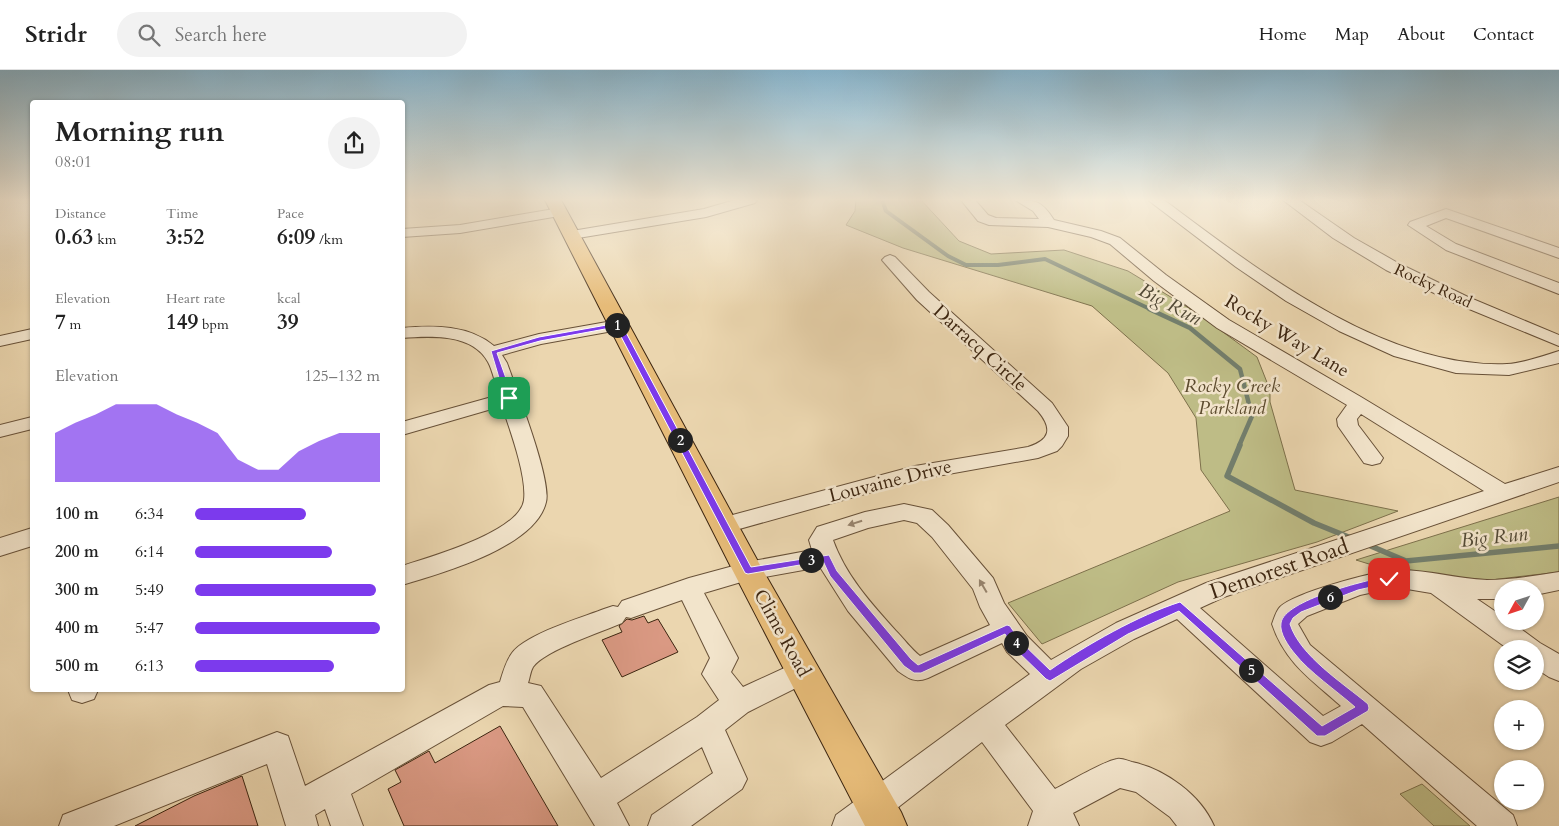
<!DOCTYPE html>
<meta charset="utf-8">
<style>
:root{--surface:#fff;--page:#f2f2f2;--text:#222;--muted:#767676;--line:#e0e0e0;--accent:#7c3aed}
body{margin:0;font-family:Cardo,serif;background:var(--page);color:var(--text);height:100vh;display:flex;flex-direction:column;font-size:19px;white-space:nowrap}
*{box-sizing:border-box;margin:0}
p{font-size:16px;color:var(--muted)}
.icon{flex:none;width:28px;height:28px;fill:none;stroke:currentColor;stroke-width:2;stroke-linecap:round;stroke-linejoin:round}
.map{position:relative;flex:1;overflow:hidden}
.drawer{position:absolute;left:30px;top:30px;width:375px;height:592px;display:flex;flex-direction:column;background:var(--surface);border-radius:5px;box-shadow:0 1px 4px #0004}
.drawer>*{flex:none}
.needle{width:32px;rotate:230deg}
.fabs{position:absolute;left:1494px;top:510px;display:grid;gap:10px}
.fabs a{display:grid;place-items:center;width:50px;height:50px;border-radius:50%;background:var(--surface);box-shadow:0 1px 4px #0004;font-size:25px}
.pin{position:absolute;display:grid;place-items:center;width:42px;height:42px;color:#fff;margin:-21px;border-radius:10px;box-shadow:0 2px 8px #0006}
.km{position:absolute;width:25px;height:25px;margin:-12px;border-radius:50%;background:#222;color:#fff;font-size:14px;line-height:25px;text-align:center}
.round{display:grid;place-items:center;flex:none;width:52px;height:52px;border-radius:26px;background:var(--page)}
.overview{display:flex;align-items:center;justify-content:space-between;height:85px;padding:0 25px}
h1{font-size:28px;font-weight:700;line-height:38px}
.stats{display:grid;grid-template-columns:repeat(3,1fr);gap:8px;height:85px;padding:5px 25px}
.stats div{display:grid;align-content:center}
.stats b{font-size:21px;font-weight:700}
.stats small{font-size:14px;font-weight:400}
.stats p{font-size:14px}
.chart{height:140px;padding:10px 25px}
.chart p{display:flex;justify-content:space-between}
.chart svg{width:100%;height:90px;margin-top:5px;fill:var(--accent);opacity:.7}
ul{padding:0 25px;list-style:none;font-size:16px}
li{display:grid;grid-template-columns:80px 60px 1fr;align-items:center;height:38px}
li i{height:12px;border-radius:6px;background:var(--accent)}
header{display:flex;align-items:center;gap:30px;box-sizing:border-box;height:70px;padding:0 25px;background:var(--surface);border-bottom:1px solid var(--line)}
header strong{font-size:24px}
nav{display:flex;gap:28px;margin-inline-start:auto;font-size:18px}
.search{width:350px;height:45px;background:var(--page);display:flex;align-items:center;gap:12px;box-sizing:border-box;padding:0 18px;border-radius:28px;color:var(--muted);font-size:19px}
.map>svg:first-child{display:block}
.green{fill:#bebc86;stroke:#7d704b}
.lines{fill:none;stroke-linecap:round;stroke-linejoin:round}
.stream-far2{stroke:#737e6c;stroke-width:4}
.stream-far1{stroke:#737e6c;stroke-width:4.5}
.stream{stroke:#737e6c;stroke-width:5.5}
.building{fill:#da9983;stroke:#3c2510}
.minor-casing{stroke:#685138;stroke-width:2}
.major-casing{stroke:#3c2510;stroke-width:2}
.minor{fill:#f2e4cb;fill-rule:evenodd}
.major{fill:#e6bb78;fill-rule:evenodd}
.oneway{fill:#97846e}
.route{fill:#7c3aed;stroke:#fff}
.labels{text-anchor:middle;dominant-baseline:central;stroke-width:5;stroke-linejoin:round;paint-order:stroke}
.far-street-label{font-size:16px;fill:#3c2510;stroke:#f2e4cb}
.street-label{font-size:19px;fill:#3c2510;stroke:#f2e4cb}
.park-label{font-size:19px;font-style:italic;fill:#5c4b2e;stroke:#f2e4cb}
.water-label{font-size:20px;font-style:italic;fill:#534a36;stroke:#f2e4cb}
.near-street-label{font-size:22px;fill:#3c2510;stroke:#f2e4cb}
</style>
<header>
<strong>Stridr</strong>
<div class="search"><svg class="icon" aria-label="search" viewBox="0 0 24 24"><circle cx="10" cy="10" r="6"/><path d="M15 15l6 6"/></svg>Search here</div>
<nav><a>Home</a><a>Map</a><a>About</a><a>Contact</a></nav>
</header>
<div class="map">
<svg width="1559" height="756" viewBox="0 0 1559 756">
<rect width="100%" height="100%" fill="#ebd6af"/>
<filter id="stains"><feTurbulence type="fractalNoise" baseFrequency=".004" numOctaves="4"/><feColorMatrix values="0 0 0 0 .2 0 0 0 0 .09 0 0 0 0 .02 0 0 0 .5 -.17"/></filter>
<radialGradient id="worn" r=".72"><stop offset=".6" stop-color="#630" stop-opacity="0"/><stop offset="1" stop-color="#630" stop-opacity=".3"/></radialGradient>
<g class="green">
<polygon points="856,130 921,130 959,171 991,184 1064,180 1128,201 1197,243 1257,287 1270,320 1270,332 1295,420 1398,441 1317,472 1178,512 1042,574 1008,533 1230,441 1201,400 1196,348 1168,303 1092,236 903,178 846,155 855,141"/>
<polygon points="1559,427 1559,502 1490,510 1395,502 1356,490"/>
<polygon points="1422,714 1470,756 1434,756 1400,724"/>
</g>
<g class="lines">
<polyline class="stream-far2" points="882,130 886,141 948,186 966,195 998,195 1045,189 1152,240"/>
<polyline class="stream-far1" points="1149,239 1190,258 1240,299 1252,346 1239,376"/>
<g class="stream">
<polyline points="1240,375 1227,406 1314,453 1351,468"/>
<polyline points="1366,474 1406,491 1559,476"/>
</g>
</g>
<g class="building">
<polygon points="644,546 648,553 658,549 678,582 622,607 602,570 622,562 619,556 627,549 632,550"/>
<polygon points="500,656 558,756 404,756 388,719 401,712 395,700 429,681 435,693"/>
<polygon points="242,706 258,756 135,756 194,726"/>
</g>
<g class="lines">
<defs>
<g id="minor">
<polygon points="735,130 757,130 755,133 706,147 572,169 567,168 565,165 567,162 572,161 704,139"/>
<path d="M961,130H975L988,145L996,148L1039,149L1033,141L1015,130C1036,130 1042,131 1054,150L1101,161L1120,168L1166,205L1229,250L1361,327L1505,414L1559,397V412L1224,527L1200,538L1323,646L1341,636C1312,610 1285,593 1272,554C1274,549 1276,541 1280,537C1296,522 1377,500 1400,500C1429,500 1458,509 1487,510C1511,510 1535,506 1559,502V520L1535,525V519H1502V529H1477L1502,546V551H1510L1540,573L1559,584V611L1549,607L1535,598V579H1508L1431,523L1407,519H1388L1360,525L1307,546L1298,554L1310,575L1513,745L1517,756H1477L1362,654L1332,672L1321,676L1310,672L1177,549L1134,569L1081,599L1005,655L1055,719C1069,712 1104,691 1117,689C1122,688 1128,691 1132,692C1165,699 1201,725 1214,756H1177L1170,747L1136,722L1120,718L1073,743L1079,756H1028L1033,741L982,672L874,756H832L836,745L975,643L1030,604L1007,582L1002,573L928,608C915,613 909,609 898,601L848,541L820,497L748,510L704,523L738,588L731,602L743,617L804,589L814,593L818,601L814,609L748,642L725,660L747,709L742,719L691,756H648L652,745L713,703L702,677L617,733L629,756H595L523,637L503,636L351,724L363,756H331L325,739L315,745L318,756H286L267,694L114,756H59L63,745L277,662L288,666L305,716L489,615L500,612C503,602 506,591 512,583C526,564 581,548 604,539L613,536L618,537L622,531L689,508L748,492L812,480L809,470L817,457L865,442L904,434L932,440L948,455L993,508L1004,533L1027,566L1051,590L1116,553L1206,513L1484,421L1361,344L1357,349L1358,355L1383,388L1380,393L1372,395L1364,393L1338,356L1337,349L1347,335L1217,258L1154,211L1110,174L1091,167L1048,157L989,155L978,151ZM904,450L917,453L932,467L973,519L980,537L990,555L920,586C911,579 904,569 896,561C871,533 846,506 833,470L868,458ZM682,530L710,588L702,604L719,630L697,647L601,708L541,616L528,613C530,608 530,602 533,597C545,580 602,562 622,553L626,547L631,548Z"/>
<path d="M1148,130H1164C1258,200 1384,299 1507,294C1524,293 1543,286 1559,281V293L1509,305L1456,303L1394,286L1339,261L1286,231L1236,197Z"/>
<polygon points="1283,130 1299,130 1354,168 1398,193 1468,227 1559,265 1559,276 1457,234 1386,200 1333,168"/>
<polygon points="560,138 567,142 565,145 460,163 402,167 402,159 460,155"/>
<polygon points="1446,139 1559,178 1559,188 1446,148 1426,156 1456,174 1559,213 1559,224 1446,180 1408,155 1410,152"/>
<path d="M890,185L895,187L929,222L1052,333L1068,357V366L1062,376L1057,381L1038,388L915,410L725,463L717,461L713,455L717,449L725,447L915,396L1028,377C1050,370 1053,359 1038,341L917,230L882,190L885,187Z"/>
<path d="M618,250L624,251L627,255L624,259L541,274L502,285L507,293C516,319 552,410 546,432C536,477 442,503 402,515V496C430,487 520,462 524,430C527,406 510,360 502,336L402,365V352L499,325C495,314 493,301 488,292C472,263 430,266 402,268V258C434,255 469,255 494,276L539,264Z"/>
<polygon points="32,259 32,269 0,276 0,266"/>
<polygon points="32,347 32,359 0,367 0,355"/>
<polygon points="32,458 32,476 0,486 0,468"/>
<polygon points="68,620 98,620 94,629 82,633 72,630"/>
</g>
<polygon id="major" points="545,130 561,130 761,497 901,742 907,756 865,756 733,501"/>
</defs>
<use href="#minor" class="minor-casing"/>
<use href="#major" class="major-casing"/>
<use href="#minor" class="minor"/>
<use href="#major" class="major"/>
</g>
<defs><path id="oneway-solid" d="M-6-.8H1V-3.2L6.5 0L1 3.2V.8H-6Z" transform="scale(1.25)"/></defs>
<g class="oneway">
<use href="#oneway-solid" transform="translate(855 453) rotate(162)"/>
<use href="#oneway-solid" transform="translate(983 516) rotate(-120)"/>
</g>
<linearGradient id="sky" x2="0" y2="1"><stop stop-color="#88b6cf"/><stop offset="0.55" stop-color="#f6eddb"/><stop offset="1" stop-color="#f6eddb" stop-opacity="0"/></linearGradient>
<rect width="1559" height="236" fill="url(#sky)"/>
<path class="route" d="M618,253L622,255L751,497L829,485L837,501L911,589L918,595L1007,555L1010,556L1020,571L1050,600C1086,575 1139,545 1180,532L1322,656L1355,637C1338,622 1308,601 1295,584C1289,577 1279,563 1281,553C1284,530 1367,510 1389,506L1394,509L1393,512L1358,520L1301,542L1293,548L1290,554C1300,586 1343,613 1368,634L1369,638L1368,641L1325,666H1317L1179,541L1128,564L1050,611L1046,609L1013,577L1005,564L921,603H914L904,596L830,506L823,491L748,504L745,503L616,257L540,271L497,283L513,328L509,330L505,328L491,281L539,267Z"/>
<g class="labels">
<g class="far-street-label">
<text transform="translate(1433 216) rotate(25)">Rocky Road</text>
</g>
<g class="street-label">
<text transform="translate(1287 266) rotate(31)">Rocky Way Lane</text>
<text transform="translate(980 278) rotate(42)">Darracq Circle</text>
<text transform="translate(890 411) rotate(-14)">Louvaine Drive</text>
<text transform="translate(782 563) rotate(61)">Clime Road</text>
</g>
<g class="park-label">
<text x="1232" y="316">Rocky Creek<tspan x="1232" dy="22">Parkland</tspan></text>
</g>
<g class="water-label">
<text transform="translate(1170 234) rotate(28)">Big Run</text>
<text transform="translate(1494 467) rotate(-6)">Big Run</text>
</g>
<g class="near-street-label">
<text transform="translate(1279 499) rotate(-19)">Demorest Road</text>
</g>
</g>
<rect width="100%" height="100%" filter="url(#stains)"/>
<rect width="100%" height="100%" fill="url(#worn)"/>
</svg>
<div class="fabs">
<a><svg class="needle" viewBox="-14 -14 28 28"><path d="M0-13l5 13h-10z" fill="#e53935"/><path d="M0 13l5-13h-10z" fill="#767676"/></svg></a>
<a><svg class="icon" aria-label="layers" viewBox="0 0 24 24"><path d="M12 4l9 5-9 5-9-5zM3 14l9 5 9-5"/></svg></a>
<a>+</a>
<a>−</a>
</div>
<div class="pin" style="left:509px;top:328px;background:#1e9e55"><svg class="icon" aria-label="arrive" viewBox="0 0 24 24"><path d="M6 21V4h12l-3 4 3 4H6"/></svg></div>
<div class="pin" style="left:1389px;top:509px;background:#d93025"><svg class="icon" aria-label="check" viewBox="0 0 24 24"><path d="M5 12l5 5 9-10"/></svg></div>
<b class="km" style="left:617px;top:255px">1</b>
<b class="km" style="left:680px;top:370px">2</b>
<b class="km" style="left:811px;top:490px">3</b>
<b class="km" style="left:1016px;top:573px">4</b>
<b class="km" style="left:1251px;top:600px">5</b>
<b class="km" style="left:1330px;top:527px">6</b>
<section class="drawer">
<div class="overview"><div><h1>Morning run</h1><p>08:01</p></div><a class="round"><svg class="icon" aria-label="share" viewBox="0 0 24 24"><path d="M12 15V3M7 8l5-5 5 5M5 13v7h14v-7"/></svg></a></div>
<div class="stats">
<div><p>Distance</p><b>0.63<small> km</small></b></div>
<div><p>Time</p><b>3:52</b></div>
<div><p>Pace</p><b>6:09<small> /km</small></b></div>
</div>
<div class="stats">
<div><p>Elevation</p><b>7<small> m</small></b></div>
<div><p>Heart rate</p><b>149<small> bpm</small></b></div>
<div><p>kcal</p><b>39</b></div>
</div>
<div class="chart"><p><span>Elevation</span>125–132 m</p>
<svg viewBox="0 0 160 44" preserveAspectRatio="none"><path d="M0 44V20L10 15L20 11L30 6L40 6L50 6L60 11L70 15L80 20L90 33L100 38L110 38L120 29L130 24L140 20L150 20L160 20V44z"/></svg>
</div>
<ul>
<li><b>100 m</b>6:34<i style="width:60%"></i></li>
<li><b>200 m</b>6:14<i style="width:74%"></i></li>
<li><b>300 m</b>5:49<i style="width:98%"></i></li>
<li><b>400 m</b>5:47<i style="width:100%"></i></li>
<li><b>500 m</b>6:13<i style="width:75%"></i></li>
</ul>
</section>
</div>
